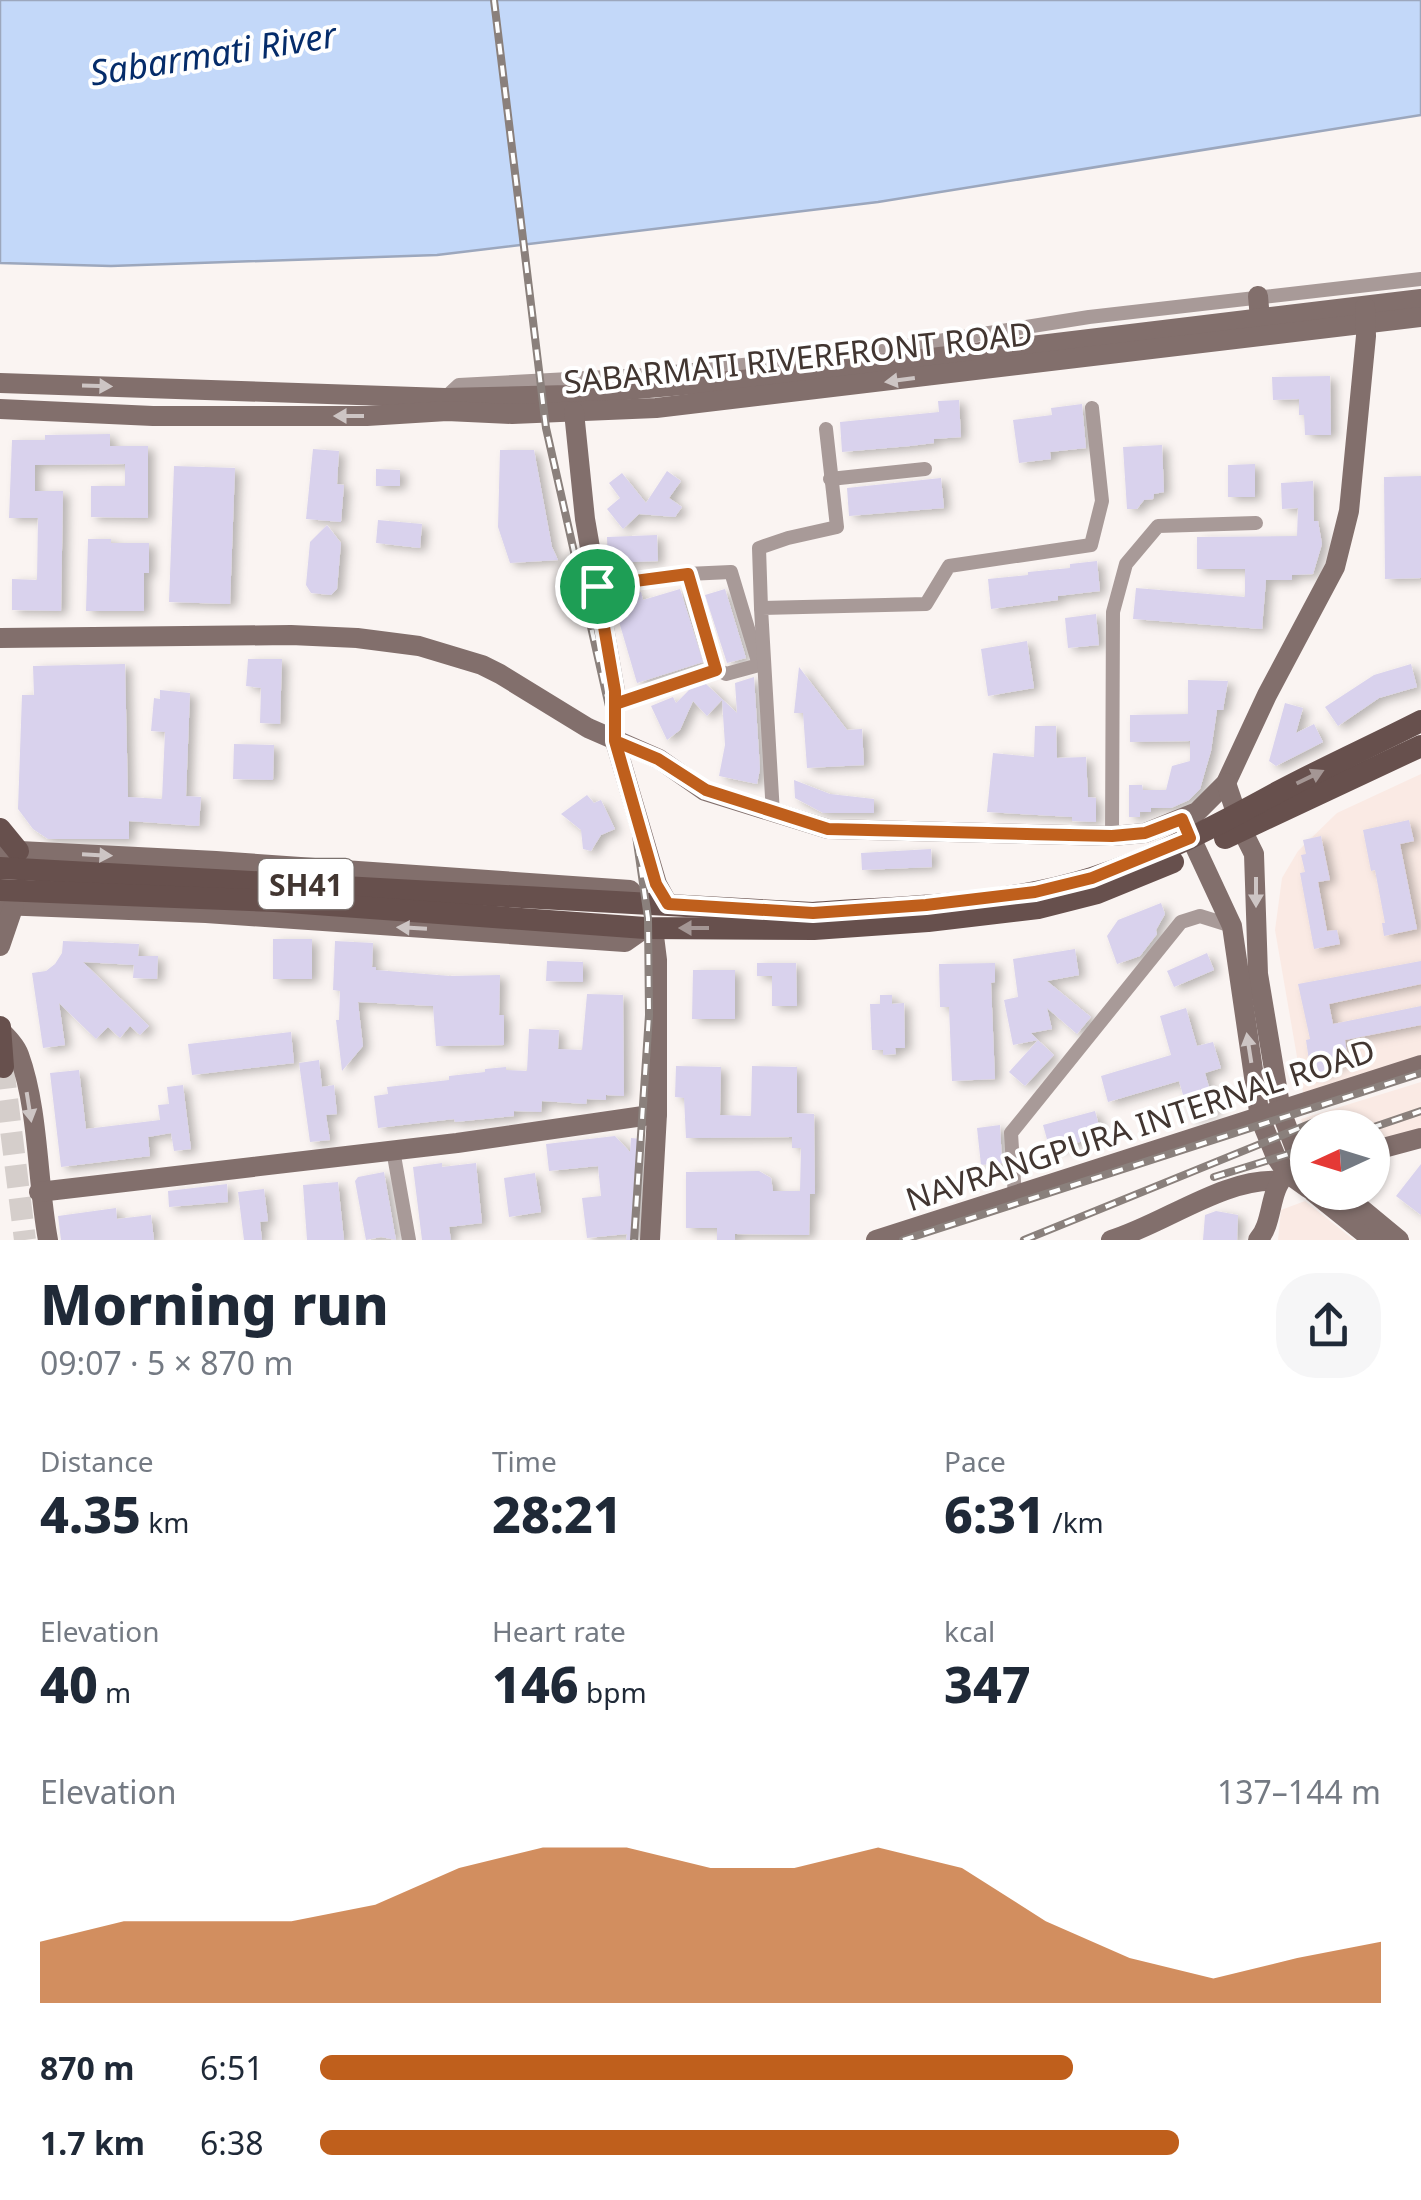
<!DOCTYPE html>
<meta charset="utf-8">
<style>
:root{--surface:#fff;--page:#f6f6f7;--text:#1f2937;--muted:#747a83;--accent:#bf5f1c}
body{margin:0;font-family:"Noto Sans",sans-serif;background:var(--page);color:var(--text);height:100vh;display:flex;flex-direction:column;font-size:38px;white-space:nowrap}
*{box-sizing:border-box;margin:0}
p{font-size:32px;color:var(--muted)}
.icon{flex:none;width:55px;height:55px;fill:none;stroke:currentColor;stroke-width:2;stroke-linecap:round;stroke-linejoin:round}
.map{position:relative;height:1240px;overflow:hidden}
.side{display:flex;flex-direction:column;background:var(--surface);flex:1}
.side>*{flex:none}
.needle{width:65px;rotate:266deg}
.tools{position:absolute;left:1290px;top:1110px;display:grid;gap:20px}
.tools a{display:grid;place-items:center;width:100px;height:100px;border-radius:50%;background:var(--surface);box-shadow:0 2px 8px #0004;font-size:50px}
.pin{position:absolute;display:grid;place-items:center;width:85px;height:85px;color:#fff;margin:-42px;border:5px solid #fff;border-radius:50%;box-shadow:0 2px 10px #0007}
.round{display:grid;place-items:center;flex:none;width:105px;height:105px;border-radius:40px;background:var(--page)}
.summary{display:flex;align-items:center;justify-content:space-between;height:170px;padding:0 40px}
h1{font-size:55px;font-weight:800;line-height:75px}
.stats{display:grid;grid-template-columns:repeat(3,1fr);gap:15px;height:170px;padding:10px 40px}
.stats div{display:grid;align-content:center}
.stats b{font-size:50px;font-weight:800}
.stats small{font-size:28px;font-weight:400}
.stats p{font-size:28px}
.chart{height:280px;padding:20px 40px}
.chart p{display:flex;justify-content:space-between}
.chart svg{width:100%;height:180px;margin-top:10px;fill:var(--accent);opacity:.7}
ul{padding:0 40px;list-style:none;font-size:32px}
li{display:grid;grid-template-columns:160px 120px 1fr;align-items:center;height:75px}
li i{height:25px;border-radius:12px;background:var(--accent)}
.map>svg:first-child{display:block}
.built{fill:#faeae4}
.water{fill:#c3d8f9;stroke:#9ca7bd;stroke-width:2.5}
.building{fill:#d9d2ed;filter:url(#shadow)}
.lines{fill:none;stroke-linecap:round;stroke-linejoin:round}
.primary-tunnel{stroke:#d5cecb;stroke-width:22;stroke-dasharray:22 11;stroke-linecap:butt}
.street{stroke:#a89a98;stroke-width:14}
.secondary{stroke:#826f6c;stroke-width:20}
.primary{stroke:#67504d;stroke-width:22}
.rail-casing{stroke:#8a807c;stroke-width:8}
.rail{stroke:#fff;stroke-width:4;stroke-dasharray:11;stroke-linecap:butt}
.oneway{fill:#cdc5c4}
.oneway2{fill:#a49694}
.route-casing{stroke:#fff;stroke-width:20}
.route{stroke:#bf5f1c;stroke-width:12}
.labels{text-anchor:middle;dominant-baseline:central;stroke-width:8;stroke-linejoin:round;paint-order:stroke}
.shield{fill:#fff;stroke:#7b726f;stroke-width:2.5}
.shield-label{font-size:30px;font-weight:bold;fill:#423631}
.street-label{font-size:32px;fill:#423631;stroke:#fff}
.water-label{font-size:35px;font-style:italic;fill:#052c6a;stroke:#fff}
</style>
<div class="map">
<svg width="1421" height="1240" viewBox="0 0 1421 1240">
<defs>
<filter id="shadow"><feDropShadow dx="6" dy="3.5" stdDeviation="5" flood-color="#0004"/></filter>
</defs>
<rect width="100%" height="100%" fill="#faf4f2"/>
<g class="built">
<polygon points="1421,774 1421,1066 1305,1103 1275,930 1282,878 1298,851 1337,813"/>
<polygon points="1421,1082 1421,1132 1373,1146 1372,1128 1308,1128 1307,1138 1301,1119"/>
<polygon points="1305,1201 1354,1240 1278,1240 1281,1210"/>
</g>
<polygon class="water" points="0,0 1421,0 1421,115 878,202 437,255 111,266 0,263"/>
<g class="building">
<polygon points="1330,376 1331,435 1305,435 1304,415 1299,415 1299,399 1273,400 1272,377"/>
<polygon points="959,400 961,437 934,439 934,443 910,446 842,452 840,422 939,412 938,401"/>
<polygon points="1082,404 1086,448 1050,452 1051,459 1019,463 1013,420 1052,415 1051,408"/>
<polygon points="110,434 110,446 148,446 148,518 91,517 91,486 125,486 125,464 35,465 35,491 63,491 61,611 12,610 12,579 37,580 38,518 9,518 12,440 45,440 45,435"/>
<polygon points="1162,445 1164,492 1154,494 1153,499 1144,500 1137,509 1127,509 1123,447"/>
<polygon points="313,449 339,451 337,484 344,485 341,522 306,519"/>
<polygon points="500,450 534,450 552,547 558,560 510,563 498,527"/>
<polygon points="1255,464 1255,497 1228,497 1228,465"/>
<polygon points="174,466 235,468 230,604 169,602"/>
<polygon points="376,469 400,470 400,486 376,486"/>
<polygon points="667,471 681,481 669,498 682,507 675,517 639,514 623,529 607,509 620,498 609,483 622,473 646,503"/>
<polygon points="1421,476 1421,578 1385,579 1384,477"/>
<polygon points="941,478 944,508 849,516 847,488"/>
<polygon points="1313,481 1314,521 1318,521 1322,544 1313,574 1292,575 1292,580 1266,580 1262,629 1133,619 1136,588 1245,597 1245,569 1197,569 1197,537 1297,536 1298,508 1282,509 1281,483"/>
<polygon points="378,520 422,524 420,548 376,543"/>
<polygon points="327,525 341,543 337,589 331,595 311,593 306,585 310,542"/>
<polygon points="657,535 658,561 608,563 607,537"/>
<polygon points="88,539 111,539 111,543 149,543 149,573 144,573 144,611 86,611"/>
<polygon points="1097,561 1100,591 1058,596 1058,600 991,609 988,579 1028,575 1028,572 1070,568 1070,564"/>
<polygon points="680,589 703,662 637,683 613,601 641,592 643,600"/>
<polygon points="725,589 746,658 727,663 705,595"/>
<polygon points="1096,614 1099,645 1068,648 1065,618"/>
<polygon points="1027,641 1034,688 988,696 981,649"/>
<polygon points="248,659 282,659 280,724 260,723 261,688 246,686"/>
<polygon points="125,664 128,797 162,799 165,732 151,731 154,698 160,699 160,690 190,693 186,796 201,797 199,826 129,821 129,839 48,839 33,829 18,809 22,695 34,695 33,666"/>
<polygon points="1411,664 1417,687 1379,698 1338,726 1325,707 1374,675"/>
<polygon points="799,667 847,730 862,729 864,765 807,768 803,713 794,713"/>
<polygon points="754,677 760,769 757,784 719,776 725,745 722,700 707,716 693,701 680,730 667,740 651,706 673,697 676,703 689,690 706,684 737,713 735,683"/>
<polygon points="1188,680 1228,681 1223,710 1217,710 1211,751 1200,789 1189,800 1171,808 1151,808 1151,812 1140,812 1140,817 1129,817 1129,785 1142,785 1143,790 1166,790 1172,766 1190,761 1190,741 1130,742 1130,715 1188,714"/>
<polygon points="1285,703 1303,708 1296,733 1314,724 1323,742 1276,766 1269,761"/>
<polygon points="1035,726 1056,726 1057,758 1086,757 1088,797 1096,798 1096,822 1072,821 1072,817 987,812 993,753 1034,757"/>
<polygon points="234,744 274,745 273,780 233,779"/>
<polygon points="794,780 830,794 874,799 874,813 823,813 795,798"/>
<polygon points="587,795 594,803 601,800 615,829 601,835 591,851 583,849 581,830 561,814"/>
<polygon points="1409,820 1414,841 1400,844 1417,929 1384,936 1382,923 1385,923 1375,870 1371,871 1363,830"/>
<polygon points="1321,836 1330,880 1318,882 1327,931 1337,930 1340,944 1314,949 1300,873 1305,872 1301,855 1306,854 1303,840"/>
<polygon points="931,849 932,867 862,870 861,853"/>
<polygon points="1161,903 1165,914 1156,930 1157,934 1140,956 1117,964 1107,936 1118,920"/>
<rect x="273" y="939" width="39" height="40"/>
<polygon points="63,941 139,944 138,956 158,956 157,979 133,978 134,965 83,962 149,1026 140,1035 130,1026 120,1038 108,1027 96,1039 59,1003 65,1045 43,1048 32,973 46,971 55,964 62,953"/>
<polygon points="335,941 373,943 372,967 376,967 376,970 450,976 500,975 499,1015 504,1015 504,1045 436,1046 433,1006 358,1002 363,1046 342,1071 336,1020 339,1020 340,991 333,990"/>
<polygon points="1075,949 1079,975 1047,981 1091,1017 1077,1034 1047,1008 1052,1029 1031,1033 1038,1040 1013,1045 1004,1000 1018,997 1013,959"/>
<polygon points="1207,953 1214,970 1174,987 1167,971"/>
<polygon points="547,961 583,962 583,982 546,981"/>
<polygon points="1421,961 1421,984 1329,1004 1333,1024 1421,1006 1421,1025 1345,1040 1348,1061 1337,1063 1337,1066 1330,1067 1330,1071 1311,1074 1306,1040 1310,1039 1298,984"/>
<polygon points="757,963 796,963 797,1006 772,1006 772,976 757,976"/>
<polygon points="995,963 995,982 991,983 995,1079 952,1081 949,1007 940,1007 939,964"/>
<polygon points="693,970 735,970 735,1019 692,1019"/>
<polygon points="587,994 623,995 624,1096 606,1095 606,1100 587,1099 586,1104 542,1101 541,1112 514,1111 514,1116 455,1122 454,1119 378,1128 374,1096 388,1094 387,1087 449,1080 449,1076 485,1072 485,1069 506,1067 506,1070 527,1071 529,1029 559,1030 558,1049 582,1050"/>
<polygon points="880,995 892,995 892,1004 904,1003 905,1048 895,1048 896,1054 883,1055 883,1050 872,1050 870,1004 880,1004"/>
<polygon points="1186,1008 1197,1046 1213,1042 1221,1068 1205,1073 1216,1111 1190,1119 1179,1081 1108,1102 1101,1076 1171,1055 1160,1016"/>
<polygon points="291,1032 294,1063 192,1075 188,1044"/>
<polygon points="1038,1040 1054,1055 1025,1086 1009,1072"/>
<polygon points="319,1060 322,1087 334,1085 337,1114 326,1115 330,1140 310,1142 299,1063"/>
<polygon points="676,1066 721,1067 720,1115 751,1116 752,1066 797,1067 797,1113 814,1114 815,1194 810,1194 809,1235 735,1234 735,1240 717,1240 717,1228 686,1228 686,1172 759,1171 771,1178 773,1191 800,1191 801,1148 792,1148 792,1137 686,1138 684,1098 675,1097"/>
<polygon points="79,1070 86,1129 160,1120 158,1105 169,1104 167,1087 183,1085 191,1149 174,1151 171,1133 148,1137 150,1156 61,1167 50,1073"/>
<polygon points="1095,1111 1102,1136 1050,1150 1043,1125"/>
<polygon points="1000,1125 1002,1163 981,1165 977,1128"/>
<polygon points="615,1136 630,1152 631,1138 642,1139 636,1240 626,1240 627,1234 587,1238 582,1198 601,1196 598,1166 549,1171 546,1144"/>
<polygon points="442,1163 442,1167 476,1163 482,1223 449,1227 451,1240 422,1240 413,1167"/>
<polygon points="1421,1164 1421,1215 1396,1196"/>
<polygon points="384,1172 396,1240 381,1237 366,1240 355,1181 358,1177"/>
<polygon points="535,1173 541,1212 509,1217 504,1178"/>
<polygon points="338,1182 344,1240 307,1240 303,1185"/>
<polygon points="227,1184 228,1202 169,1207 168,1191"/>
<polygon points="264,1189 268,1221 260,1222 262,1240 244,1240 238,1192"/>
<polygon points="116,1208 117,1219 151,1215 154,1240 61,1240 58,1216"/>
<polygon points="1216,1211 1238,1215 1237,1240 1203,1240 1205,1215"/>
</g>
<g class="lines">
<polyline class="primary-tunnel" points="3,1067 25,1240"/>
<g class="street">
<polyline points="445,398 459,385 644,375 869,352 1089,317 1421,279"/>
<polyline points="830,479 925,469"/>
<polyline points="687,574 716,669"/>
<polyline points="597,586 687,574 731,572 759,665 726,674 716,669 615,704"/>
<polyline points="761,608 759,548 788,538 837,527 826,429"/>
<polyline points="773,814 761,608 926,604 949,566 1091,545 1102,501 1092,408"/>
<polyline points="1112,836 1113,612 1126,564 1158,526 1256,523"/>
<polyline points="393,1150 409,1240"/>
<polyline points="1015,1198 1011,1133 1181,922 1200,916 1232,926"/>
</g>
<g class="secondary">
<polyline points="1258,296 1260,319"/>
<polyline points="0,383 445,398 568,395 764,378 1421,299"/>
<polyline points="0,409 153,416 367,416 447,411 512,414 656,408 1421,317"/>
<polyline points="574,412 585,519 615,691 615,741 657,884 668,904"/>
<polyline points="0,638 291,635 357,638 419,646 482,665 500,674 588,728 659,759 705,791 828,829 1112,836 1145,833 1197,812 1226,783 1267,695 1335,567 1349,511 1366,336 1365,307"/>
<polyline points="1226,783 1242,830 1254,854 1258,974 1281,1111 1296,1151 1308,1164"/>
<polyline points="1185,825 1232,926 1260,1118 1276,1157 1287,1173 1308,1188"/>
<polyline points="0,850 216,861 630,890 643,904"/>
<polyline points="0,905 206,913 625,942 645,928"/>
<polyline points="0,946 14,905"/>
<path d="M0,1030C7,1037 16,1046 19,1055C39,1110 37,1181 48,1240"/>
<polyline points="1372,1151 1421,1138"/>
<polyline points="39,1192 457,1143 657,1114"/>
<polyline points="1313,1192 1373,1240"/>
<polyline points="1341,1192 1399,1240"/>
<polyline points="650,1240 657,1114 657,960 653,928"/>
<polyline points="876,1240 1421,1065"/>
<path d="M1111,1240C1164,1224 1225,1177 1279,1181"/>
<path d="M1258,1240C1274,1222 1268,1192 1286,1174"/>
</g>
<g class="primary">
<polyline points="0,829 18,851"/>
<polyline points="1225,838 1421,746"/>
<path d="M0,868L813,913C905,906 1003,906 1092,878C1157,857 1218,825 1278,792C1325,767 1374,745 1421,721"/>
<polyline points="0,890 275,901 645,928 814,929 928,921 1038,908 1097,893 1173,862"/>
<polyline points="0,1027 3,1067"/>
</g>
<defs>
<g id="rail">
<polyline points="494,0 546,428 632,808 648,918 649,1015 634,1240"/>
<polyline points="1371,1128 1421,1111"/>
<polyline points="1214,1177 1308,1148"/>
<polyline points="903,1240 1421,1073"/>
<polyline points="1024,1240 1317,1121"/>
</g>
</defs>
<use href="#rail" class="rail-casing"/>
<use href="#rail" class="rail"/>
</g>
<defs><path id="oneway-solid" d="M-6-.8H1V-3.2L6.5 0L1 3.2V.8H-6Z" transform="scale(2.5)"/></defs>
<g class="oneway">
<use href="#oneway-solid" transform="translate(900 380) rotate(172)"/>
<use href="#oneway-solid" transform="translate(97 386) rotate(2)"/>
<use href="#oneway-solid" transform="translate(349 416) rotate(-180)"/>
<use href="#oneway-solid" transform="translate(97 855) rotate(3)"/>
<use href="#oneway-solid" transform="translate(1256 892) rotate(90)"/>
<use href="#oneway-solid" transform="translate(412 928) rotate(-177)"/>
<use href="#oneway-solid" transform="translate(1249 1048) rotate(-99)"/>
<use href="#oneway-solid" transform="translate(29 1107) rotate(81)"/>
</g>
<g class="oneway2">
<use href="#oneway-solid" transform="translate(1310 777) rotate(-26)"/>
<use href="#oneway-solid" transform="translate(694 928) rotate(-180)"/>
</g>
<g class="lines">
<defs>
<polyline id="route" points="597,586 615,691 615,741 656,884 668,904 813,913 926,905 1035,892 1092,878 1190,838 1182,819 1145,833 1112,836 828,829 706,790 658,759 615,741 615,704 716,670 688,574 597,586"/>
</defs>
<use href="#route" class="route-casing"/>
<use href="#route" class="route"/>
</g>
<g class="labels">
<rect class="shield" x="258.5" y="859" width="95" height="50" rx="8"/>
<g class="shield-label">
<text x="306" y="884">SH41</text>
</g>
<g class="street-label">
<text transform="translate(798 357) rotate(-6)">SABARMATI RIVERFRONT ROAD</text>
<text transform="translate(1140 1124) rotate(-18)">NAVRANGPURA INTERNAL ROAD</text>
</g>
<g class="water-label">
<text transform="translate(213 53) rotate(-9)">Sabarmati River</text>
</g>
</g>
</svg>
<div class="tools">
<a><svg class="needle" viewBox="-14 -14 28 28"><path d="M0-13l5 13h-10z" fill="#e53935"/><path d="M0 13l5-13h-10z" fill="#747a83"/></svg></a>
</div>
<div class="pin" style="left:597px;top:586px;background:#1e9e55"><svg class="icon" aria-label="arrive" viewBox="0 0 24 24"><path d="M6 21V4h12l-3 4 3 4H6"/></svg></div>
</div>
<section class="side">
<div class="summary"><div><h1>Morning run</h1><p>09:07 · 5 × 870 m</p></div><a class="round"><svg class="icon" aria-label="share" viewBox="0 0 24 24"><path d="M12 15V3M7 8l5-5 5 5M5 13v7h14v-7"/></svg></a></div>
<div class="stats">
<div><p>Distance</p><b>4.35<small> km</small></b></div>
<div><p>Time</p><b>28:21</b></div>
<div><p>Pace</p><b>6:31<small> /km</small></b></div>
</div>
<div class="stats">
<div><p>Elevation</p><b>40<small> m</small></b></div>
<div><p>Heart rate</p><b>146<small> bpm</small></b></div>
<div><p>kcal</p><b>347</b></div>
</div>
<div class="chart"><p><span>Elevation</span>137–144 m</p>
<svg viewBox="0 0 160 44" preserveAspectRatio="none"><path d="M0 44V29L10 24L20 24L30 24L40 20L50 11L60 6L70 6L80 11L90 11L100 6L110 11L120 24L130 33L140 38L150 33L160 29V44z"/></svg>
</div>
<ul>
<li><b>870 m</b>6:51<i style="width:71%"></i></li>
<li><b>1.7 km</b>6:38<i style="width:81%"></i></li>
</ul>
</section>
